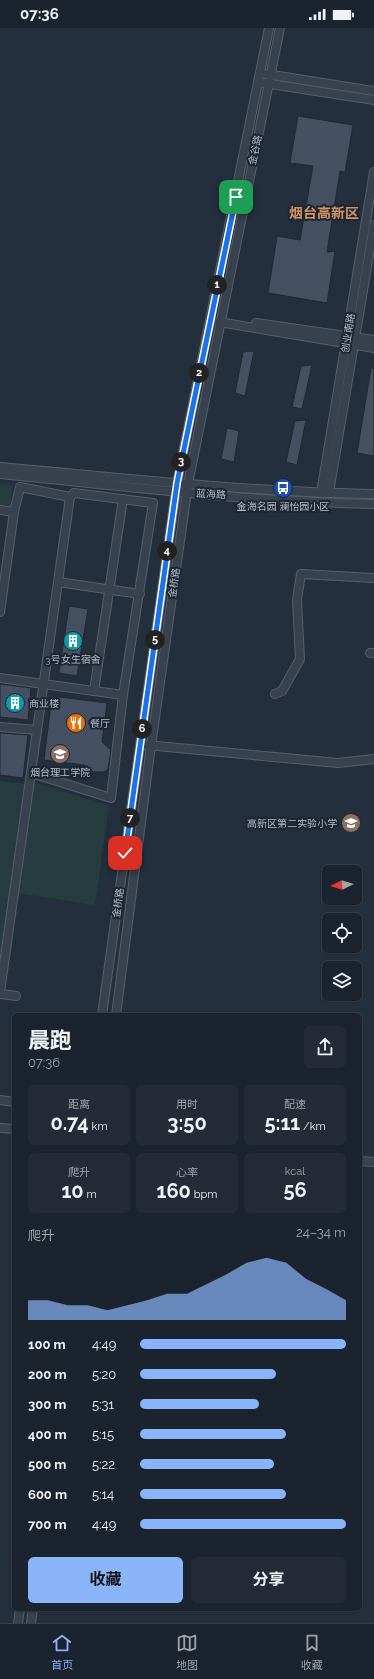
<!DOCTYPE html>
<html lang="zh">
<meta charset="utf-8">
<style>
:root{--surface:#1b232e;--page:#242b36;--text:#f1f3f6;--muted:#a0a4aa;--line:#39404a;--accent:#8ab4f8}
body{margin:0;font-family:Raleway,"Noto Sans SC",sans-serif;background:var(--page);color:var(--text);height:100vh;display:flex;flex-direction:column;font-size:15px;white-space:nowrap}
*{box-sizing:border-box;margin:0}
p{font-size:13px;color:var(--muted)}
.icon{flex:none;width:22px;height:22px;fill:none;stroke:currentColor;stroke-width:2;stroke-linecap:round;stroke-linejoin:round}
.map{position:relative;flex:1;overflow:hidden}
.side{position:absolute;left:12px;top:985px;width:350px;height:598px;display:flex;flex-direction:column;background:var(--surface);border-radius:6px;box-shadow:0 1px 3px #0004,0 0 0 1px var(--line)}
.side>*{flex:none}
.needle{width:26px;rotate:265deg}
.tools{position:absolute;left:322px;top:837px;display:grid;gap:8px}
.tools a{display:grid;place-items:center;width:40px;height:40px;border-radius:6px;background:var(--surface);box-shadow:0 1px 3px #0004,0 0 0 1px var(--line);font-size:20px}
.pin{position:absolute;display:grid;place-items:center;width:34px;height:34px;color:#fff;margin:-17px;border-radius:8px;box-shadow:0 2px 6px #0006}
.km{position:absolute;width:20px;height:20px;margin:-10px;border-radius:50%;background:#222;color:#fff;font-size:11px;line-height:20px;text-align:center}
.round{display:grid;place-items:center;flex:none;width:42px;height:42px;border-radius:6px;background:var(--page)}
.overview{display:flex;align-items:center;justify-content:space-between;height:68px;padding:0 16px}
h1{font-size:22px;font-weight:700;line-height:30px}
.figures{display:grid;grid-template-columns:repeat(3,1fr);gap:6px;height:68px;padding:4px 16px}
.figures div{display:grid;align-content:center;border-radius:6px;background:var(--page);text-align:center}
.figures b{font-size:20px;font-weight:700}
.figures small{font-size:11px;font-weight:400}
.figures p{font-size:11px}
.chart{height:112px;padding:8px 16px}
.chart p{display:flex;justify-content:space-between}
.chart svg{width:100%;height:72px;margin-top:4px;fill:var(--accent);opacity:.7}
.button{display:flex;gap:8px;margin-top:auto;padding:8px 16px}
.button a{flex:1;height:46px;border-radius:6px;background:var(--accent);color:#111;font-size:16px;font-weight:700;line-height:46px;text-align:center}
.button a+a{background:var(--page);color:var(--text)}
ul{padding:0 16px;list-style:none;font-size:13px}
li{display:grid;grid-template-columns:64px 48px 1fr;align-items:center;height:30px}
li i{height:10px;border-radius:5px;background:var(--accent)}
.status{display:flex;justify-content:space-between;align-items:center;height:28px;padding:0 20px;background:var(--surface);direction:ltr}
.status svg{height:11px;fill:currentColor}
.dock{display:flex;justify-content:space-around;align-items:center;height:56px;border-top:1px solid var(--line);background:var(--surface);font-size:11px;color:var(--muted)}
.dock a{display:grid;justify-items:center;gap:2px}
.dock .on{color:var(--accent)}
.map>svg:first-child{display:block}
.green{fill:#263c3f}
.building{fill:#455162;stroke:#1f2835}
.lines{fill:none;stroke-linecap:round;stroke-linejoin:round}
.minor-casing{stroke:#565f6c;stroke-width:10}
.minor{stroke:#38414e;stroke-width:8}
.route-casing{stroke:#fff;stroke-width:8}
.route{stroke:#1a73e8;stroke-width:5}
.labels{text-anchor:middle;dominant-baseline:central;stroke-width:4;stroke-linejoin:round;paint-order:stroke}
.street-label{font-size:10px;fill:#b4bcc9;stroke:#1d2633}
.poi-label{font-size:10px;fill:#b4bcc9;stroke:#1d2633}
.district-label{font-size:14px;font-weight:bold;fill:#d59563;stroke:#1d2633}
</style>
<div class="status"><b>07:36</b><svg viewBox="0 0 49 12"><path d="M0 12V9h3v3zM5 12V6h3v6zM10 12V3h3v9zM15 12V0h3v12zM26 1h20v11H26zM47 4h2v5h-2z"/></svg></div>
<div class="map">
<svg width="374" height="1595" viewBox="0 0 374 1595">
<rect width="100%" height="100%" fill="#242f3e"/>
<g class="green">
<polygon points="0,456 13,457 10,478 0,477"/>
<polygon points="0,753 27,756 0,948"/>
<polygon points="33,754 109,778 95,877 17,865"/>
</g>
<g class="building">
<polygon points="298,88 353,97 345,144 340,143 327,224 335,223 327,275 268,265 277,208 300,212 313,138 290,135"/>
<polygon points="254,323 245,368 235,365 243,324"/>
<polygon points="312,337 302,381 292,379 301,338"/>
<polygon points="371,340 374,340 374,428 357,425"/>
<polygon points="306,392 297,437 286,434 295,393"/>
<polygon points="227,400 239,403 234,434 221,431"/>
<polygon points="69,578 88,581 77,648 59,645"/>
<polygon points="0,656 31,660 28,692 0,689"/>
<polygon points="52,668 107,675 102,714 111,722 108,741 104,744 93,744 84,737 44,732"/>
<polygon points="0,705 28,707 23,750 0,747"/>
</g>
<g class="lines">
<defs>
<g id="minor">
<polyline points="266,46 374,63"/>
<polyline points="264,55 374,72"/>
<polyline points="219,294 374,320"/>
<polyline points="256,295 374,312"/>
<path d="M0,439C124,450 249,464 374,466"/>
<path d="M0,446C124,458 249,474 374,476"/>
<polyline points="321,465 374,144"/>
<polyline points="329,465 374,197"/>
<polyline points="0,482 14,484 0,584"/>
<polyline points="58,554 140,566"/>
<polyline points="370,625 374,625"/>
<polyline points="0,650 123,667"/>
<polyline points="94,663 123,471"/>
<polyline points="275,666 282,663 300,631 297,572 301,546 374,550"/>
<polyline points="0,699 37,702"/>
<polyline points="146,717 338,735 374,731"/>
<polyline points="31,745 111,770 123,667 153,475 74,465 70,469"/>
<polyline points="0,964 70,469 20,459 14,484"/>
<polyline points="0,966 16,968"/>
<polyline points="102,987 177,455 269,0"/>
<polyline points="116,987 150,725 188,456 280,0"/>
<polyline points="0,1072 14,1074"/>
<polyline points="0,1100 14,1101"/>
<polyline points="360,1133 374,1134"/>
<polyline points="18,1595 20,1581"/>
<polyline points="31,1595 33,1581"/>
</g>
</defs>
<use href="#minor" class="minor-casing"/>
<use href="#minor" class="minor"/>
</g>
<g class="lines">
<defs>
<polyline id="route" points="125,825 177,455 236,169"/>
</defs>
<use href="#route" class="route-casing"/>
<use href="#route" class="route"/>
</g>
<defs>
<symbol id="bus-disc" viewBox="-11 -11 22 22"><circle r="9.5" fill="#1a4fb4" stroke="#1d2633"/><path d="M-5-6H5V4H4V6H2V4H-2V6H-4V4H-5ZM-3.5-4V0h7V-4ZM-3.5 1.2v1.5H-2V1.2ZM2 1.2v1.5H3.5V1.2Z" fill="#fff"/></symbol>
<symbol id="building-disc" viewBox="-11 -11 22 22"><circle r="9.5" fill="#0f9aa8" stroke="#1d2633"/><path d="M-4-6H4V6H1V3H-1V6H-4ZM-2.5-4.3h1.7v1.8h-1.7ZM.8-4.3h1.7v1.8H.8ZM-2.5-1h1.7V.8h-1.7ZM.8-1h1.7V.8H.8Z" fill="#fff"/></symbol>
<symbol id="restaurant-disc" viewBox="-11 -11 22 22"><circle r="9.5" fill="#e8710a" stroke="#1d2633"/><path d="M-5-6h1v4h1v-4h1v4h1v-4h1v5L-1.5 .5V6h-2V.5L-5-1ZM5-6V6H3V1.5H1.5Q1.5-4 5-6Z" fill="#fff"/></symbol>
<symbol id="university-disc" viewBox="-11 -11 22 22"><circle r="9.5" fill="#8d6e63" stroke="#1d2633"/><path d="M0-5L7-2L0 1L-7-2ZM-4 1L0 2.5L4 1V4Q0 6-4 4Z" fill="#fff"/></symbol>
<symbol id="school-disc" viewBox="-11 -11 22 22"><circle r="9.5" fill="#8d6e63" stroke="#1d2633"/><path d="M0-5L7-2L0 1L-7-2ZM-4 1L0 2.5L4 1V4Q0 6-4 4Z" fill="#fff"/></symbol>
</defs>
<g fill-rule="evenodd">
<use href="#bus-disc" x="272" y="449" width="22" height="22"/>
<use href="#building-disc" x="62" y="602" width="22" height="22"/>
<use href="#building-disc" x="4" y="664" width="22" height="22"/>
<use href="#restaurant-disc" x="65" y="684" width="22" height="22"/>
<use href="#university-disc" x="49" y="715" width="22" height="22"/>
<use href="#school-disc" x="340" y="784" width="22" height="22"/>
</g>
<g class="labels">
<g class="street-label">
<text transform="translate(255 122) rotate(-78)">金谷路</text>
<text transform="translate(348 305) rotate(-81)">创业南路</text>
<text transform="translate(211 466) rotate(4)">蓝海路</text>
<text transform="translate(174 555) rotate(-82)">金桥路</text>
<text transform="translate(118 875) rotate(-82)">金桥路</text>
</g>
<g class="poi-label">
<text x="283" y="478">金海名园 澜怡园小区</text>
<text x="73" y="631">3号女生宿舍</text>
<text x="29" y="675" text-anchor="start">商业楼</text>
<text x="90" y="695" text-anchor="start">餐厅</text>
<text x="60" y="744">烟台理工学院</text>
<text x="337" y="795" text-anchor="end">高新区第二实验小学</text>
</g>
<g class="district-label">
<text x="324" y="185">烟台高新区</text>
</g>
</g>
</svg>
<div class="tools">
<a><svg class="needle" viewBox="-14 -14 28 28"><path d="M0-13l5 13h-10z" fill="#e53935"/><path d="M0 13l5-13h-10z" fill="#a0a4aa"/></svg></a>
<a><svg class="icon" aria-label="locate" viewBox="0 0 24 24"><circle cx="12" cy="12" r="6"/><path d="M12 2v4M12 18v4M2 12h4M18 12h4"/></svg></a>
<a><svg class="icon" aria-label="layers" viewBox="0 0 24 24"><path d="M12 4l9 5-9 5-9-5zM3 14l9 5 9-5"/></svg></a>
</div>
<div class="pin" style="left:236px;top:169px;background:#1e9e55"><svg class="icon" aria-label="arrive" viewBox="0 0 24 24"><path d="M6 21V4h12l-3 4 3 4H6"/></svg></div>
<div class="pin" style="left:125px;top:825px;background:#d93025"><svg class="icon" aria-label="check" viewBox="0 0 24 24"><path d="M5 12l5 5 9-10"/></svg></div>
<b class="km" style="left:217px;top:257px">1</b>
<b class="km" style="left:199px;top:345px">2</b>
<b class="km" style="left:181px;top:434px">3</b>
<b class="km" style="left:167px;top:523px">4</b>
<b class="km" style="left:155px;top:612px">5</b>
<b class="km" style="left:142px;top:701px">6</b>
<b class="km" style="left:130px;top:790px">7</b>
<section class="side">
<div class="overview"><div><h1>晨跑</h1><p>07:36</p></div><a class="round"><svg class="icon" aria-label="share" viewBox="0 0 24 24"><path d="M12 15V3M7 8l5-5 5 5M5 13v7h14v-7"/></svg></a></div>
<div class="figures">
<div><p>距离</p><b>0.74<small> km</small></b></div>
<div><p>用时</p><b>3:50</b></div>
<div><p>配速</p><b>5:11<small> /km</small></b></div>
</div>
<div class="figures">
<div><p>爬升</p><b>10<small> m</small></b></div>
<div><p>心率</p><b>160<small> bpm</small></b></div>
<div><p>kcal</p><b>56</b></div>
</div>
<div class="chart"><p><span>爬升</span>24–34 m</p>
<svg viewBox="0 0 160 44" preserveAspectRatio="none"><path d="M0 44V32L10 32L20 35L30 35L40 38L50 35L60 32L70 28L80 28L90 22L100 16L110 9L120 6L130 9L140 19L150 25L160 32V44z"/></svg>
</div>
<ul>
<li><b>100 m</b>4:49<i style="width:100%"></i></li>
<li><b>200 m</b>5:20<i style="width:66%"></i></li>
<li><b>300 m</b>5:31<i style="width:58%"></i></li>
<li><b>400 m</b>5:15<i style="width:71%"></i></li>
<li><b>500 m</b>5:22<i style="width:65%"></i></li>
<li><b>600 m</b>5:14<i style="width:71%"></i></li>
<li><b>700 m</b>4:49<i style="width:100%"></i></li>
</ul>
<div class="button"><a>收藏</a><a>分享</a></div>
</section>
</div>
<nav class="dock">
<a class="on"><svg class="icon" aria-label="home" viewBox="0 0 24 24"><path d="M3 11l9-7 9 7M6 9v11h12V9"/></svg>首页</a>
<a><svg class="icon" aria-label="map" viewBox="0 0 24 24"><path d="M3 6l6-2 6 2 6-2v14l-6 2-6-2-6 2zM9 4v14M15 6v14"/></svg>地图</a>
<a><svg class="icon" aria-label="saved" viewBox="0 0 24 24"><path d="M7 4h10v16l-5-4-5 4z"/></svg>收藏</a>
</nav>
